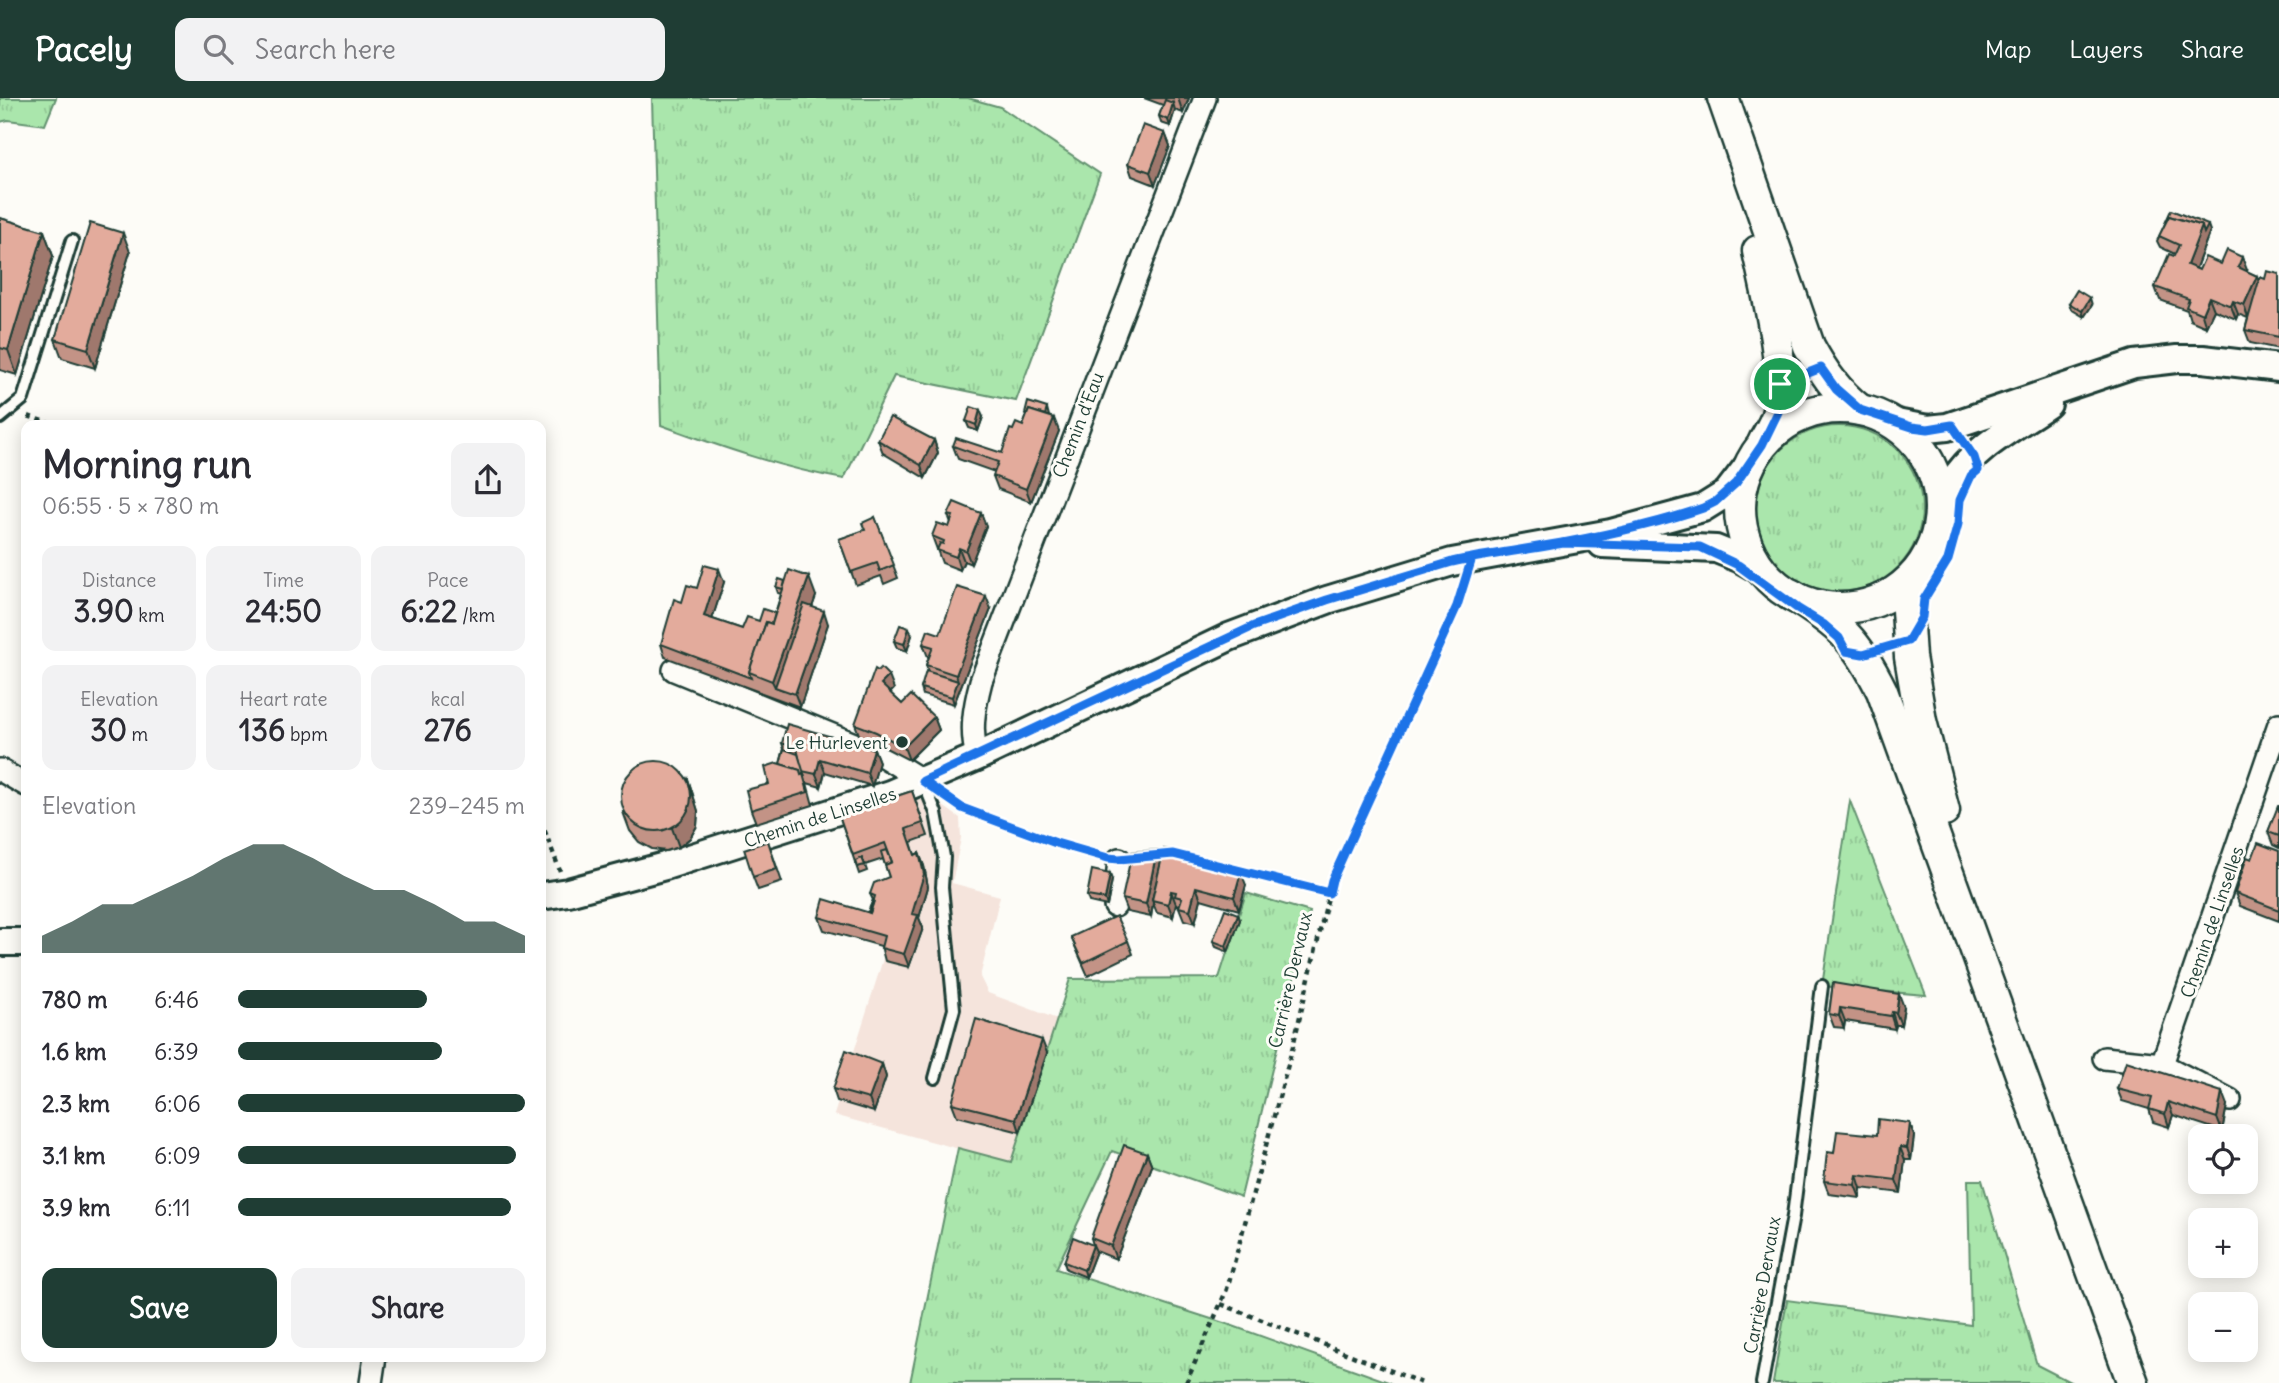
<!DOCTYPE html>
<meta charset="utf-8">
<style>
:root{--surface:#fff;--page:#f2f2f3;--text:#2b2b33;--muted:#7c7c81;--accent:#1f3d34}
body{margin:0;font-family:Delius,sans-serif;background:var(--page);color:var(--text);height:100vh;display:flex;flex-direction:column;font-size:26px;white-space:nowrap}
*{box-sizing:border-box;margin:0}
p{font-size:23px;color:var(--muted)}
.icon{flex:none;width:38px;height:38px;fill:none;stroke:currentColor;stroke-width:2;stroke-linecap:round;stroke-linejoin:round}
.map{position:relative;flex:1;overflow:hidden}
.side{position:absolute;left:21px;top:322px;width:525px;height:942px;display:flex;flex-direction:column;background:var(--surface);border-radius:14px;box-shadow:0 4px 18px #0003}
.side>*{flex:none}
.fabs{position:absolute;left:2188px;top:1026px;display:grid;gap:14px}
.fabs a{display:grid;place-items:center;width:70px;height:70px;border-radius:14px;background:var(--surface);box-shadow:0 4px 18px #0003;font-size:35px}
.pin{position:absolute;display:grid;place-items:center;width:60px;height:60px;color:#fff;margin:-30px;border:4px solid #fff;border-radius:50%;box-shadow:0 2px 7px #0007}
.round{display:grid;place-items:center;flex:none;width:74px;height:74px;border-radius:14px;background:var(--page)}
.overview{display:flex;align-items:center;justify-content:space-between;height:119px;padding:0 21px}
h1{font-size:38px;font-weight:800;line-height:52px}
.figures{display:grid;grid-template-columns:repeat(3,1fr);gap:10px;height:119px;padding:7px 21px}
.figures div{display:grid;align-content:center;border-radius:14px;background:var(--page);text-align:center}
.figures b{font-size:30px;font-weight:800}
.figures small{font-size:19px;font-weight:400}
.figures p{font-size:19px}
.chart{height:196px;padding:14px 21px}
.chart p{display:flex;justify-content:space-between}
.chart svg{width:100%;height:126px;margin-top:7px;fill:var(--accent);opacity:.7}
.action{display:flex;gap:14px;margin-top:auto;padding:14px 21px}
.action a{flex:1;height:80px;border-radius:14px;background:var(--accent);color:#fff;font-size:28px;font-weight:800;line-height:80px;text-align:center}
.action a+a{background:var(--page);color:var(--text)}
ul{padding:0 21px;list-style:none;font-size:23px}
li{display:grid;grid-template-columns:112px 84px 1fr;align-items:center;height:52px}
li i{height:18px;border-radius:9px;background:var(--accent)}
header{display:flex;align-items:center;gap:42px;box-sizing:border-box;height:98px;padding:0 35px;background:var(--accent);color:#fff}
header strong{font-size:33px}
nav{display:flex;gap:38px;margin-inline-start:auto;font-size:24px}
.search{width:490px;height:63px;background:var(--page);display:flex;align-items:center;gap:18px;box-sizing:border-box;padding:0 24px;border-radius:14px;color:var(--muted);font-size:26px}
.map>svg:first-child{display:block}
.built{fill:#f5e4dc}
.grass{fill:url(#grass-tufts);stroke:#649270;stroke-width:2}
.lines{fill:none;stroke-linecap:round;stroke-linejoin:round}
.service-casing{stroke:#1f3d34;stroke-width:16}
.minor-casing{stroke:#1f3d34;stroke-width:26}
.tertiary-casing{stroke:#1f3d34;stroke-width:32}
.secondary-casing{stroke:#1f3d34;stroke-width:35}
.path{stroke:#1f3d34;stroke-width:4.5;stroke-dasharray:5 5;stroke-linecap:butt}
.service{stroke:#fdfcf7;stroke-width:10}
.minor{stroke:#fdfcf7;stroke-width:21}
.tertiary{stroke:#fdfcf7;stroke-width:26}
.secondary{stroke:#fdfcf7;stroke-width:30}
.wall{fill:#c39386;stroke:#1f3d34;stroke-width:2}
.shaded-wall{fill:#9f786d;stroke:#1f3d34;stroke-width:2}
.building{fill:#e3ab9c;stroke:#1f3d34;stroke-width:2}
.route-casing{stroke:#fff;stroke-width:14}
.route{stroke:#1a73e8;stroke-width:9}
.poi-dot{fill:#1f3d34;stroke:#fdfcf7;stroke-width:2.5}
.labels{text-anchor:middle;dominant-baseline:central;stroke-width:6;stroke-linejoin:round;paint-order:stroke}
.street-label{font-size:18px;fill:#1f3d34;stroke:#fdfcf7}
.poi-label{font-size:18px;fill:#1f3d34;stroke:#fdfcf7;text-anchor:end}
</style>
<header>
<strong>Pacely</strong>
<div class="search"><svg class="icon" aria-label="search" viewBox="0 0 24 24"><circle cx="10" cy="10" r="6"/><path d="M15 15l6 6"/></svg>Search here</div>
<nav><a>Map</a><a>Layers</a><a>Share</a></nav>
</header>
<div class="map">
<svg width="2279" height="1285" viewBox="0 0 2279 1285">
<defs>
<pattern id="grass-tufts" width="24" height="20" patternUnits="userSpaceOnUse" patternTransform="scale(1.75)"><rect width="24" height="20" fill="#aae6ac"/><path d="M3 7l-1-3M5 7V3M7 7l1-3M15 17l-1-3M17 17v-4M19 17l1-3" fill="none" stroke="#92c695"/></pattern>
</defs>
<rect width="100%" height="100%" fill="#fdfcf7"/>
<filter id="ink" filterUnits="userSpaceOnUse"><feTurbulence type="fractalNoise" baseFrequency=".0143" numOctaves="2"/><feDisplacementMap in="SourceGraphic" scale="14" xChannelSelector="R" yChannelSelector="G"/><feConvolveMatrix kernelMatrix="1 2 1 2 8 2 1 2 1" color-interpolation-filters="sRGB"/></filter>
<g filter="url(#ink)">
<polygon class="built" points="926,696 960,720 961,740 952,785 1000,798 980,879 988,895 1057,921 1011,1065 834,1017 884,858 892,860 891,709"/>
<g class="grass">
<polygon points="0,0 56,0 45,27 8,22 0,24"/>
<path d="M652,0H968L1000,9L1100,76L1016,303L894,278L844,381C781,370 721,349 661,327Z"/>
<circle cx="1839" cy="411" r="83"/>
<polygon points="1850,703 1926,897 1822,888"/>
<polygon points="1246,795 1310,814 1241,1099 1112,1053 1056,1171 1230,1227 1391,1285 910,1285 958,1050 1011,1064 1070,881 1219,880"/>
<polygon points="1968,1082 1982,1082 2037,1267 2072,1285 1773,1285 1787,1202 1971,1227"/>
</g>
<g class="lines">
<defs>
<g id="service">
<polyline points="0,320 23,301 72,143"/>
<polyline points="923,683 936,715 944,759 942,789 954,911 935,980"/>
<polyline points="1762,1285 1793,1118 1822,888"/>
</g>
<g id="minor">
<polyline points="674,572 881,657 923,683"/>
<path d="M977,659C970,632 974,610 981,583L1205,0"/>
<polyline points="0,672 26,687"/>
<polyline points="1115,808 1119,761"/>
<polyline points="2104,960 2162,966 2279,626"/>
<polyline points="2161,966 2230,1002"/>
<polyline points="371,1285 375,1258"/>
</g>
<g id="tertiary">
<polyline points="1891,324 1928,331 1947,329 2134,266 2177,261 2203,261 2279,270"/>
<path d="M1939,421C1943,408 1945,396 1952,385C1973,350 2015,329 2048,306"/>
<polyline points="1602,446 1716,451 1741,461 1764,474"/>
<polyline points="541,798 568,794 665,768 890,696 977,659 1229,539 1327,502 1452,464 1611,435 1703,410 1727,395 1750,365"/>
<polyline points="0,844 26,844"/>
</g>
<g id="secondary">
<path d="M1723,0L1809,248C1823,274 1837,294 1860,312"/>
<path d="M1758,153C1767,195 1787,273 1778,313C1776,324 1770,333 1764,343"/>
<circle cx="1840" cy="410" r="100"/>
<polyline points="1920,472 1909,495 1907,512 1910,559 1921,623 1944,713"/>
<path d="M1792,497C1840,527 1857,542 1882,593L2133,1285"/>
</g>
</defs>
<use href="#service" class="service-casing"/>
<use href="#minor" class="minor-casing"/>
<use href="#tertiary" class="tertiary-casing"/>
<use href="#secondary" class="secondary-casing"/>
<g class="path">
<polyline points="28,318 54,327"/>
<path d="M947,700C987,727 1052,743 1098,757"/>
<polyline points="541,723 560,773"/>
<polyline points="1190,760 1329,795"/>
<polyline points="1221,1206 1422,1285"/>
<polyline points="1186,1285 1227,1191 1293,948 1332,782 1457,507 1464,486"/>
</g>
<use href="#service" class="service"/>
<use href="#minor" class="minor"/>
<use href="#tertiary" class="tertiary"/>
<use href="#secondary" class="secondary"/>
</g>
<g class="wall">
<polygon points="1144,0 1189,0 1183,15 1175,12 1170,28 1161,25 1159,18 1163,7"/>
<polygon points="1165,35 1170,48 1155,87 1132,78 1128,66"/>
<polygon points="0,120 44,133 53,158 17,277 0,272"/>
<polygon points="2163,130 2210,133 2196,170 2199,172 2221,166 2247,172 2246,173 2257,178 2259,183 2279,176 2279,251 2250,245 2245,232 2248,220 2238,216 2236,221 2214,212 2206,229 2190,222 2187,212 2160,202 2155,189 2175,156 2160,149 2157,143"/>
<polygon points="130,154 95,270 62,260 55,241"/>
<polygon points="2069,205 2092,207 2084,219 2071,211"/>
<polygon points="1047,310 1049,318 1059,333 1031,404 998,391 993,378 995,374 958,361 953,348 1002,355 1013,332 1023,328 1026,320 1025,316"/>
<polygon points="983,319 978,333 969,330 966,323"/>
<polygon points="878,342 934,342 938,355 925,380 883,355"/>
<polygon points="981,415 986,428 971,466 964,463 960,472 942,465 932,438 949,429 951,425 948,417"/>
<polygon points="875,419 898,480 884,486 881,478 856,487 839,441 865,432"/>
<polygon points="724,484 712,521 742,531 775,515 781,496 778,495 776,489 816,498 812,509 828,526 800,609 665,559 661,546 682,504 697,490"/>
<polygon points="991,511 954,606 923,597 921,590 928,574 926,567 929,559 928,559 923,546 940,536"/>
<polygon points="912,537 907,553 897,550 894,543"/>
<polygon points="894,591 890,595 902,606 934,619 939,632 909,662 880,647 860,639 855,626"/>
<polygon points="782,645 874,651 879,664 872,688 825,674 821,689 807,685 813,707 756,725 751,712 780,666 784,651"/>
<polygon points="688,681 698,713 697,728 690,740 679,749 666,753 652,751 639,744 630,733 623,714"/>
<polygon points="912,693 928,738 911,744 915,757 919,755 924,768 928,789 919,820 923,830 909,869 885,863 881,848 824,832 819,819 868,814 873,802 870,796 889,779 883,761 865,767 867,773 859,776 839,717"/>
<polygon points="2279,708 2279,750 2273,747 2268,734"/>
<polygon points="768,743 782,784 758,792 753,779"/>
<polygon points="2279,753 2279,823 2240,808 2235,795 2252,761"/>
<polygon points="1187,756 1188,759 1246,787 1239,812 1201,801 1195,825 1184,822 1178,807 1176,806 1173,819 1157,815 1153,805 1151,819 1127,814 1122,801 1161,763"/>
<polygon points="1112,782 1107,808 1089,804 1087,798"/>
<polygon points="1238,816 1240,822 1228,854 1216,849 1213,843"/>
<polygon points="1071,839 1128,843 1133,856 1088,878"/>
<polygon points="1833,885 1904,909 1901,927 1896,927 1895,931 1845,923 1844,930 1834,929 1829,916"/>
<polygon points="1047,955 1020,1034 957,1018 952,1005"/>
<polygon points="882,966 886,979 874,1014 837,1003 833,991"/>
<polygon points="2117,991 2227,1007 2222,1033 2173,1017 2169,1029 2153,1024 2149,1011 2122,1003"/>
<polygon points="1910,1025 1914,1038 1911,1062 1905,1062 1901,1095 1861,1090 1860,1100 1829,1096 1824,1083 1877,1037"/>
<polygon points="1147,1055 1152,1068 1116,1161 1096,1153 1086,1179 1066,1171 1064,1164 1093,1147 1091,1140"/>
</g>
<g class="shaded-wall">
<polygon points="1178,0 1189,0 1183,15"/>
<polygon points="1173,5 1175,12 1170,28 1168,22"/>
<polygon points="1165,35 1170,48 1155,87 1150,74"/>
<polygon points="2208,127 2210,133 2192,180 2187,167 2202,128"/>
<polygon points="44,133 53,158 17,277 8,252"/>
<polygon points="123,135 130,154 95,270 88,251"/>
<polygon points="2242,159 2247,172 2243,182 2238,169"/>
<polygon points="2257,178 2261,191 2248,220 2244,207"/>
<polygon points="2209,199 2214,212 2206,229 2202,216"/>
<polygon points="2090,200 2092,207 2084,219 2082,213"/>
<polygon points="2233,203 2238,216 2236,221 2231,208"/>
<polygon points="980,312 983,319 978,333 976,327"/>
<polygon points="1054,320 1059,333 1031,404 1026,391"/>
<polygon points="934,342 938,355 925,380 921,367"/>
<polygon points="981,415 986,428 971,466 966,453"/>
<polygon points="959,450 964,463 960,472 956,459"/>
<polygon points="719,471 724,484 709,531 704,518"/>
<polygon points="809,479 816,498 783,592 775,589 772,583"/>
<polygon points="986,498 991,511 954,606 952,599 958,583 956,577"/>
<polygon points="824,513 828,526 800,609 795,596"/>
<polygon points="909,530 912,537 907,553 904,546"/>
<polygon points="889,578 894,591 886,599 881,586"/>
<polygon points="934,619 939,632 909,662 904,649"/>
<polygon points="874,651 879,664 872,688 867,675"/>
<polygon points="820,661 825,674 821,689 816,676"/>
<polygon points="688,681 698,713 697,728 690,740 679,749 672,730"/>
<polygon points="1157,752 1161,765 1152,802 1153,805 1151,819 1146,806"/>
<polygon points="919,755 924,768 928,789 919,820 923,830 909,869 904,856 912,816"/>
<polygon points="1241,774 1246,787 1239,812 1234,799"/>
<polygon points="1110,776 1112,782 1107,808 1105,801"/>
<polygon points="1196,789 1201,801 1195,825 1190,812"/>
<polygon points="1171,793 1176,806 1173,819 1168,806"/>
<polygon points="1238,816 1240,822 1228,854 1226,848"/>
<polygon points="1899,896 1904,909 1901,927 1896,915"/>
<polygon points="1840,910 1845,923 1844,930 1839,918"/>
<polygon points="1892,914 1896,927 1895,931 1891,918"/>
<polygon points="1042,942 1047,955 1020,1034 1016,1021"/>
<polygon points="882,966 886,979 874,1014 869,1001"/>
<polygon points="2222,994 2227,1007 2222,1033 2217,1020"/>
<polygon points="2168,1004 2173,1017 2169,1029 2165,1016"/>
<polygon points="1910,1025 1914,1038 1911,1062 1907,1050"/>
<polygon points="1900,1049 1905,1062 1901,1095 1896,1082"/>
<polygon points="1147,1055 1152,1068 1116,1161 1111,1148"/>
<polygon points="1857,1077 1861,1090 1860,1100 1855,1087"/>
<polygon points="1093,1147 1096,1153 1086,1179 1084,1172"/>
</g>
<g class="building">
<polygon points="1165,2 1173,5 1168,22 1159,18"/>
<polygon points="1143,27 1165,35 1150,74 1128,66"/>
<polygon points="2171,112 2208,127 2204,135 2202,128 2169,118 2163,130"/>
<polygon points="2169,118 2202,128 2187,167 2199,172 2205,159 2221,166 2227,152 2242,159 2238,169 2257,178 2244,207 2233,203 2231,208 2209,199 2202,216 2186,209 2189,201 2155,189 2169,156 2174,158 2179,147 2159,138"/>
<polygon points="0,120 44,133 8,252 0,250"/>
<polygon points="90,125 123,135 88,251 55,241"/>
<polygon points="2267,173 2279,176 2279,239 2245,232 2260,179 2265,181"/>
<polygon points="2077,192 2090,200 2082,213 2069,205"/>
<polygon points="1028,304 1047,310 1045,317 1029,312 1027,317 1025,316"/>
<polygon points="971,309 980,312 976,327 966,323"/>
<polygon points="1029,312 1054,320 1026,391 993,378 998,364 953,348 956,340 1002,355 1010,331 1013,332 1016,325 1023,328"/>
<polygon points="890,319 934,342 921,367 878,342"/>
<polygon points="954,404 981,415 966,453 959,450 956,459 937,452 940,445 943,446 944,443 932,438 937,425 949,429 953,418 948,417"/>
<polygon points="875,419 894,467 880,473 877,465 851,474 839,441 865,432 862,425"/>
<polygon points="704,467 719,471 704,518 742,531 747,519 759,523 763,511 775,515 772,526 766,524 749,574 751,580 661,546 674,501 682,504 687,487 697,490"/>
<polygon points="789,472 809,479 772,583 749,574 766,524 772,526"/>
<polygon points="779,481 785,483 783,491 776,489"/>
<polygon points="957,489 986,498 956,577 926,567 933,549 923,546 928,532 940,536"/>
<polygon points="804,506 824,513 795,596 775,589"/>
<polygon points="900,527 909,530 904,546 894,543"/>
<polygon points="881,570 889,578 881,586 902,606 911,597 934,619 904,649 876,634 855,626 875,571 878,573"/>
<polygon points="926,573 958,583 952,599 921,590"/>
<polygon points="787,626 874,651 867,675 820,661 816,676 802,673 797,650 782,645"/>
<polygon points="784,651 798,656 805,679 803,676 801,677 800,672 780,666"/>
<circle cx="656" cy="698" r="35"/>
<polygon points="777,665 800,672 801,677 803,676 808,694 751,712 746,692 769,686 765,669"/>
<polygon points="912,693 923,725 906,731 915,757 919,755 924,776 912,816 918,817 904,856 881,850 884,838 819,819 824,801 870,815 875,798 870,796 874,785 889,779 885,767 892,764 885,745 853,757 839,717"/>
<polygon points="2278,708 2279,708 2279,738 2268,734"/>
<polygon points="768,743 777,771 753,779 744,751"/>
<polygon points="2258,745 2279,753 2279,812 2235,795 2247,759 2252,761"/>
<polygon points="1164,751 1187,756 1186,759 1241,774 1234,799 1196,789 1190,812 1179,809 1182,800 1175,798 1176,794 1171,793 1168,806 1152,802"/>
<polygon points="887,752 892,764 885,767 881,754"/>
<polygon points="1157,752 1146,806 1122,801 1132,754"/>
<polygon points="862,760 865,767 857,769 855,763"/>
<polygon points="1092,772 1110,776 1105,801 1087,798"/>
<polygon points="873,802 874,803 870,815 868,814"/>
<polygon points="1225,811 1238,816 1226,848 1213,843"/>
<polygon points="1116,818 1128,843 1083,865 1071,839"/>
<polygon points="1833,885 1899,896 1896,915 1892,914 1891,918 1840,910 1839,918 1829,916"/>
<polygon points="976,921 1042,942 1016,1021 952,1005"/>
<polygon points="846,952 882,966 869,1001 833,991"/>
<polygon points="2126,963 2222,994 2217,1020 2168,1004 2165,1016 2149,1011 2152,1000 2117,991"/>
<polygon points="1878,1021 1910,1025 1907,1050 1900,1049 1896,1082 1857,1077 1855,1087 1824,1083 1827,1054 1834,1055 1837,1033 1877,1037"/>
<polygon points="2227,1035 2239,1036 2239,1038 2226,1038"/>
<polygon points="1124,1047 1147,1055 1111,1148 1091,1140"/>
<polygon points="1073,1139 1093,1147 1084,1172 1064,1164"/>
</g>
</g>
<g class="lines" filter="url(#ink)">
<defs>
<path id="route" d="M1780,286L1778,314L1762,347L1736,385L1715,404L1703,410C1657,426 1610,436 1563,445C1526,452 1488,456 1452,464L1327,502L1254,528L923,683L962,710L1056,745L1108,760L1119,761L1173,756L1329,795L1332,782L1457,508L1472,460L1562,445L1700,449L1738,467L1797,510L1823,526L1839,540L1846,553L1863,556L1908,543L1922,519L1924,501L1948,462L1958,426L1960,402L1971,378L1978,372L1974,359L1952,327L1928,331L1912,329L1860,312L1836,291L1821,270L1780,286"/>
</defs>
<use href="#route" class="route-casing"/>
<use href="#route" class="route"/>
</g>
<circle class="poi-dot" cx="902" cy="644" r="7"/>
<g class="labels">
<g class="street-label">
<text transform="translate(1078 327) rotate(-69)">Chemin d'Eau</text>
<text transform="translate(820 719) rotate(-18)">Chemin de Linselles</text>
<text transform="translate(2212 824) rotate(-71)">Chemin de Linselles</text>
<text transform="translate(1290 882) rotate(-77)">Carrière Dervaux</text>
<text transform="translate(1762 1187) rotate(-80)">Carrière Dervaux</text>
</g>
<g class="poi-label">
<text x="888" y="644">Le Hurlevent</text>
</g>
</g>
</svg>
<div class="fabs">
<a><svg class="icon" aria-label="locate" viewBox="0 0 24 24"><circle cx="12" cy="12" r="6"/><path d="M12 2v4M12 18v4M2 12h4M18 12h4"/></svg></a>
<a>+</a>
<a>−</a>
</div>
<div class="pin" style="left:1780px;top:286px;background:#1e9e55"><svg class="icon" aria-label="arrive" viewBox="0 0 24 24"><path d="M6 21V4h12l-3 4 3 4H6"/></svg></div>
<section class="side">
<div class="overview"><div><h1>Morning run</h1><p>06:55 · 5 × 780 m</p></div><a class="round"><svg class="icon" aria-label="share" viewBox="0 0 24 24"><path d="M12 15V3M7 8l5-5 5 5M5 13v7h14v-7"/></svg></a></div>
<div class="figures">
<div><p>Distance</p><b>3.90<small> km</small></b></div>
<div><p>Time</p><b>24:50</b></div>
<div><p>Pace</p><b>6:22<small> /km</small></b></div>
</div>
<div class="figures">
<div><p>Elevation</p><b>30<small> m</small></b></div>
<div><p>Heart rate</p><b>136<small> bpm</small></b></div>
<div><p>kcal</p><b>276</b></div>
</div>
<div class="chart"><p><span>Elevation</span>239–245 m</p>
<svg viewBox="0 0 160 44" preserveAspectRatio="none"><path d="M0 44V38L10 33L20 27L30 27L40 22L50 17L60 11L70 6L80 6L90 11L100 17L110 22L120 22L130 27L140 33L150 33L160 38V44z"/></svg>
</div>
<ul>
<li><b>780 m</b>6:46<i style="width:66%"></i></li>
<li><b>1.6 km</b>6:39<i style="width:71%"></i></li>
<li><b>2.3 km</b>6:06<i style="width:100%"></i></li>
<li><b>3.1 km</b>6:09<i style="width:97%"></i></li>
<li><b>3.9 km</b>6:11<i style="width:95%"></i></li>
</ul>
<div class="action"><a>Save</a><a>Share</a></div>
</section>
</div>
